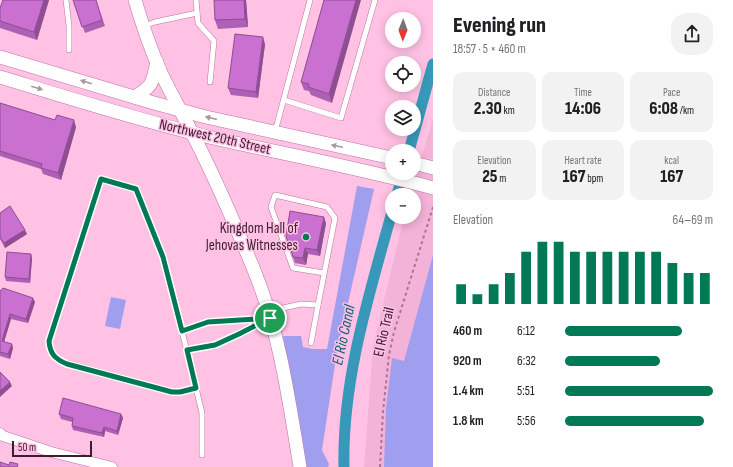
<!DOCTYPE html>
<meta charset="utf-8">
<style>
:root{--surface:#fff;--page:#f2f2f2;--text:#202124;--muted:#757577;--accent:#017955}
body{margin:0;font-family:"Sofia Sans Condensed",sans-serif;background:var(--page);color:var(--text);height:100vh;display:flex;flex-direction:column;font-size:15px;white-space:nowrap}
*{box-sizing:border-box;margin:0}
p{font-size:13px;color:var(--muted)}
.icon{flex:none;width:22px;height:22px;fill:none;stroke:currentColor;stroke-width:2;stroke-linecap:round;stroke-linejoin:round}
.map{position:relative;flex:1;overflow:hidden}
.sheet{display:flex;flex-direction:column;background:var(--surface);width:300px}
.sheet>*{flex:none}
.needle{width:26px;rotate:181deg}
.fabs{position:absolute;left:385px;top:12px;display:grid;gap:8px}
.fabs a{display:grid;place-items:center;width:36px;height:36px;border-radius:50%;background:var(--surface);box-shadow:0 2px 10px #0003;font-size:20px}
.scale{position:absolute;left:12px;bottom:10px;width:80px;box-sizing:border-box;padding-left:4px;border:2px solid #3a1d2e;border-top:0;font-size:11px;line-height:14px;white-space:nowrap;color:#3a1d2e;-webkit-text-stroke:3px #ffc1e4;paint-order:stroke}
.pin{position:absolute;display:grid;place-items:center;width:34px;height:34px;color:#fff;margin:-17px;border:2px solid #fff;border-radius:50%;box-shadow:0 1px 4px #0007}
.round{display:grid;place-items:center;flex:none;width:42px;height:42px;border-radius:16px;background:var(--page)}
.overview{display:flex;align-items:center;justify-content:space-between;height:68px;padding:0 20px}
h1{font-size:22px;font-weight:800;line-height:30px}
.figures{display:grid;grid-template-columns:repeat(3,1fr);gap:6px;height:68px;padding:4px 20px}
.figures div{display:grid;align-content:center;border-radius:10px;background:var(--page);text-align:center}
.figures b{font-size:17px;font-weight:800}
.figures small{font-size:11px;font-weight:400}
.figures p{font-size:11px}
.chart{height:112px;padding:8px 20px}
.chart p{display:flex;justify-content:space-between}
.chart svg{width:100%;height:72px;margin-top:4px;stroke:var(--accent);stroke-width:6}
ul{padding:0 20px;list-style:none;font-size:13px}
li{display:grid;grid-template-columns:64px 48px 1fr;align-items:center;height:30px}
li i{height:10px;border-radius:5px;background:var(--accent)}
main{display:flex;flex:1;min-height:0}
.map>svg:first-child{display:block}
.built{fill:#f3b2d7}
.green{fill:#a09eef}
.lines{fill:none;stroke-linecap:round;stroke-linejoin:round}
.canal{stroke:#3898b9;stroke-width:11}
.service-casing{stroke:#bc749e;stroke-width:6}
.minor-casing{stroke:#bc749e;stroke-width:11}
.tertiary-casing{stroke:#bc749e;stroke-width:14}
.path{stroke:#a47690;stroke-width:2;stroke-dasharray:3 3;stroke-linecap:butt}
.service{stroke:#fff;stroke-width:5}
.minor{stroke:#fff;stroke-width:10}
.tertiary{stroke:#fff;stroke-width:13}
.wall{fill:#ad60b4}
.shaded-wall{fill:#8d4e92}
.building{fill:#c970d1;stroke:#8d4e92}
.oneway{fill:#a699a1}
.route-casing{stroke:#fff;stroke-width:8}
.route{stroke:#017955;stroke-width:5}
.poi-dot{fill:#017955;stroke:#ffc1e4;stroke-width:1.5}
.labels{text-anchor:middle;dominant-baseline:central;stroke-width:3;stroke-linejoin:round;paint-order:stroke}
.street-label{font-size:15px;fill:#3a1d2e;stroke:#ffc1e4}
.poi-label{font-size:15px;fill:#3a1d2e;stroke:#ffc1e4;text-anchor:end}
.water-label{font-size:16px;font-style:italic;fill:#115e75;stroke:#ffc1e4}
</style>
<main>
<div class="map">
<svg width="433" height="467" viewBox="0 0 433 467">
<rect width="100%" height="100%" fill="#ffc1e4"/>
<polygon class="built" points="433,119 433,467 364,467 373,346 404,217 414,217 414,195 410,195"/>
<g class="green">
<polygon points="357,186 374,189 337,351 322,450 329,464 328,467 305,467 283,336 301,336 303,347 313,349 327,349"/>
<polygon points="433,255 433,467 384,467 386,408 392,358 404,361"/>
<polygon points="111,297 126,300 120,329 105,326"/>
</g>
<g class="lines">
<g class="canal">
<polyline points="409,151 433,64"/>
<polyline points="397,195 403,173"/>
<path d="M344,467C342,380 369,295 392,212"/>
</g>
<defs>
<g id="service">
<polyline points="66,0 69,26 69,50"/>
<polyline points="196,0 198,23 214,41 210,82"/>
<polyline points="144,26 155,22 197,13"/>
<polyline points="284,100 341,118 375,0"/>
<polyline points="275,132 310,0"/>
<polyline points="318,305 335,218 327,207 275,195 271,207 293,268 324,273"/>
<polyline points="270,311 301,304 318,305 311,343"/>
<polyline points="182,331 208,322 267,318"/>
<polyline points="187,350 215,345 269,318"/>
<path d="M196,388L180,392H173L67,363C55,359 50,354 49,341L101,179L137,189L163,257L191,367L202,413V455"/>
</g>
<polyline id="minor" points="0,433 3,436 51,452 112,467"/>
<g id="tertiary">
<path d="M135,0C143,27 152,54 164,79C173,97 183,115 192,133C215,177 235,224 254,270C280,333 289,401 300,467"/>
<polyline points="0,57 154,103 206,117 392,158"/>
<path d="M0,77C69,98 138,120 209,137C284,154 359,168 433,188"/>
<path d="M134,97C154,86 152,82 157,62"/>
<polyline points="414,163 433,168"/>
</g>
</defs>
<use href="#service" class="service-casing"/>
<use href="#minor" class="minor-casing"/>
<use href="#tertiary" class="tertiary-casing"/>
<polyline class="path" points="380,467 383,412 389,355 394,332 433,207"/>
<use href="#service" class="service"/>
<use href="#minor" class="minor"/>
<use href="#tertiary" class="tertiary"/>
</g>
<g class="wall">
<polygon points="3,0 49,0 37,40 0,28 0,8"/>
<polygon points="73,0 96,0 105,26 85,33"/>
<polygon points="246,0 248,27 218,29 215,20"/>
<polygon points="324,0 332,103 311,95 309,91 304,90 301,82"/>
<polygon points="265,44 258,98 231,95 228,88"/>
<polygon points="0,103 76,127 61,180 43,174 41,169 0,156"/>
<polygon points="0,213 27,234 5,248 0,239"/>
<polygon points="326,223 320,256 308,254 306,265 295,263 286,236"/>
<polygon points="32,258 30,283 6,281 5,277"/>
<polygon points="0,291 35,302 28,323 11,319 4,342 13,348 10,359 0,356"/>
<polygon points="59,414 121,414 123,418 118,435 105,431 104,437 73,430 72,426 72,422 61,419"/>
</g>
<g class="shaded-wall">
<polygon points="44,0 49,0 37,40 34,32"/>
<polygon points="244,0 246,0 248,27 245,19"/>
<polygon points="356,0 361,0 332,103 329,94"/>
<polygon points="263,37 265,44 258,98 256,92"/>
<polygon points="74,120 76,127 61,180 58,173"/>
<polygon points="324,217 326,223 320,256 317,250"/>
<polygon points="25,230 27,234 5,248 4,243"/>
<polygon points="305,248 308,254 306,265 303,258"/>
<polygon points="31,254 32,258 30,283 29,279"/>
<polygon points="33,298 35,302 28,323 26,319"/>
<polygon points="10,314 11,319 3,345 2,341"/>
<polygon points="12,344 13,348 10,359 8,354"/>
<polygon points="10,382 12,386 0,397 0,391"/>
<polygon points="121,414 123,418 118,435 117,431"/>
<polygon points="104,427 105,431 104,437 102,433"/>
</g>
<g class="building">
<polygon points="3,0 44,0 34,32 0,21 0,8"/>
<polygon points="73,0 96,0 102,20 82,27"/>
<polygon points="214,0 244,0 245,19 215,20"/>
<polygon points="324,0 356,0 329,94 308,87 309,84 301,82"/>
<polygon points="235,34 263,37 256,92 228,88"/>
<polygon points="0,103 55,120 57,115 74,120 58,173 41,168 42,164 0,151"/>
<polygon points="10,206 25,230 4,243 0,237 0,213"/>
<polygon points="290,211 324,217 317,250 305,248 303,258 293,257 291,250 292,245 289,245 286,236"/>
<polygon points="7,252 31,254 29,279 5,277"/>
<polygon points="3,288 33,298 26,319 10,314 2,341 12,344 8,354 0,352 0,291"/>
<polygon points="0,372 10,382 0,391"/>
<polygon points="63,398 121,414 117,431 104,427 102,433 72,426 73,418 59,414"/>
<polygon points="0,462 9,465 10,462 18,464 17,467 18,467 0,467"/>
</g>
<defs><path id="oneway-solid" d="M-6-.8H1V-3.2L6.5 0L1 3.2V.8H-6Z"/></defs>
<g class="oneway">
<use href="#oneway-solid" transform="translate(86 82) rotate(-163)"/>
<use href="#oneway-solid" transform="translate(37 88) rotate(17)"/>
<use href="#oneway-solid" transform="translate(211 118) rotate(-167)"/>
<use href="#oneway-solid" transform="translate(337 146) rotate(-168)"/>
</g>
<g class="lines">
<defs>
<path id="route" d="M101,179L136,189L163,257L182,331L208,322L270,318L239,334L215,345L187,350L196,388L180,392H172L67,364C55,359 50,354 49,341Z"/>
</defs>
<use href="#route" class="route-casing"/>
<use href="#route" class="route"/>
</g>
<circle class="poi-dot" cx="306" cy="237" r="4"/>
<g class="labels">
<g class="street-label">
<text transform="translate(215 137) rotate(13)">Northwest 20th Street</text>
<text transform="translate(384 332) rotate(-77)">El Rio Trail</text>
</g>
<g class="poi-label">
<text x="298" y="228">Kingdom Hall of<tspan x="298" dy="17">Jehovas Witnesses</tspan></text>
</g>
<g class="water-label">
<text transform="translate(344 335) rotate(-78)">El Rio Canal</text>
</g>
</g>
</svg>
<div class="fabs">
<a><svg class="needle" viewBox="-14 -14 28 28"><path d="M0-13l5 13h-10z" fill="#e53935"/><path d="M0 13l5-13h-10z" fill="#757577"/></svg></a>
<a><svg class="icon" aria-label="locate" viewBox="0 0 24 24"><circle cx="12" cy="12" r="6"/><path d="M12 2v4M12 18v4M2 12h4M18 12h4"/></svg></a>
<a><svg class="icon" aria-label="layers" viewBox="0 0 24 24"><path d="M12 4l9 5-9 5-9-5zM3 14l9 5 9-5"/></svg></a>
<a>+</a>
<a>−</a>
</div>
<div class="scale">50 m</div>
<div class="pin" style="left:270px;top:318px;background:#1e9e55"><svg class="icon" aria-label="arrive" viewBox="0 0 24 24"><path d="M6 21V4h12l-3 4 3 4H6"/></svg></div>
</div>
<section class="sheet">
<div class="overview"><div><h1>Evening run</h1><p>18:57 · 5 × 460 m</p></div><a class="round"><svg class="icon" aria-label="share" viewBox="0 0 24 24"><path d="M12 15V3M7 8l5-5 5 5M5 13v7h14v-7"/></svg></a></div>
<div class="figures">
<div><p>Distance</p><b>2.30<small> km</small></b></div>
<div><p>Time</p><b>14:06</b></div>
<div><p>Pace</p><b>6:08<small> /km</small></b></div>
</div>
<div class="figures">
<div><p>Elevation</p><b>25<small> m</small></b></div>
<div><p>Heart rate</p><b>167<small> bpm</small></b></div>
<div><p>kcal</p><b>167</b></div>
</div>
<div class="chart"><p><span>Elevation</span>64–69 m</p>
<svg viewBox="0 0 160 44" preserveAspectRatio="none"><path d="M5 44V32M15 44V38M25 44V32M35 44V25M45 44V12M55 44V6M65 44V6M75 44V12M85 44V12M95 44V12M105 44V12M115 44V12M125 44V12M135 44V19M145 44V25M155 44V25"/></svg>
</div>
<ul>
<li><b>460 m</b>6:12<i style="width:79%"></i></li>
<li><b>920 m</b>6:32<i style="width:64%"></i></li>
<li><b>1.4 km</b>5:51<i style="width:100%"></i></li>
<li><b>1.8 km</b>5:56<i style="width:94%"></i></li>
</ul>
</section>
</main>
